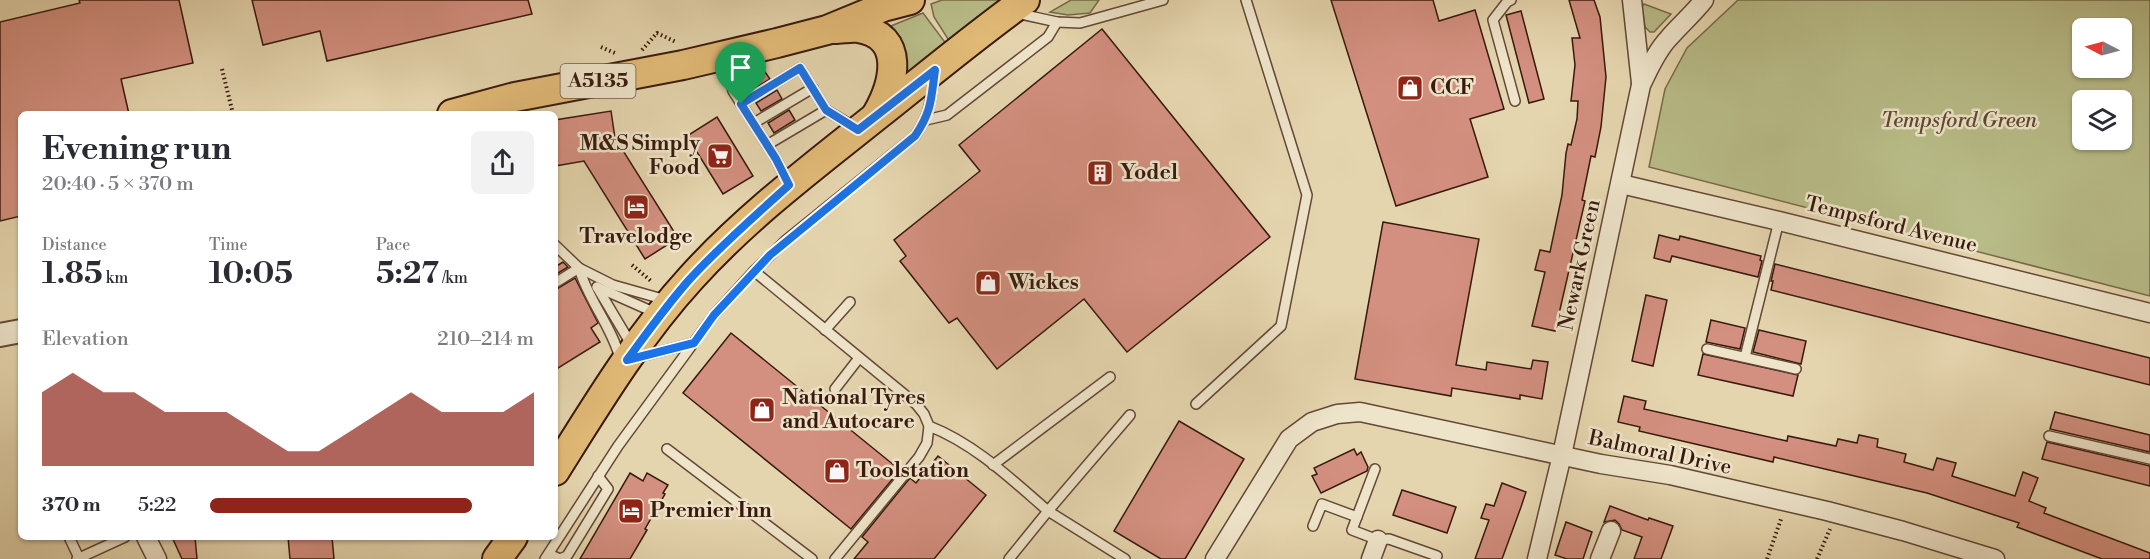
<!DOCTYPE html>
<meta charset="utf-8">
<style>
:root{--surface:#fff;--page:#f2f2f3;--text:#2b2b33;--muted:#7c7c81;--accent:#8f2418}
body{margin:0;font-family:"Libre Bodoni",serif;background:var(--page);color:var(--text);height:100vh;display:flex;flex-direction:column;font-size:22px;white-space:nowrap}
*{box-sizing:border-box;margin:0}
p{font-size:20px;color:var(--muted)}
.icon{flex:none;width:33px;height:33px;fill:none;stroke:currentColor;stroke-width:2;stroke-linecap:round;stroke-linejoin:round}
.map{position:relative;flex:1;overflow:hidden}
.sheet{position:absolute;left:18px;top:111px;width:540px;height:429px;display:flex;flex-direction:column;background:var(--surface);border-radius:9px;box-shadow:0 2px 4px #0004}
.sheet>*{flex:none}
.needle{width:39px;rotate:276deg}
.controls{position:absolute;left:2072px;top:18px;display:grid;gap:12px}
.controls a{display:grid;place-items:center;width:60px;height:60px;border-radius:9px;background:var(--surface);box-shadow:0 2px 4px #0004;font-size:30px}
.pin{position:absolute;display:grid;place-items:center;width:51px;height:51px;color:#fff;margin:-62px -26px;border-radius:50% 50% 50% 0;rotate:-45deg;box-shadow:0 0 6px #0007}
.pin .icon{rotate:45deg}
.round{display:grid;place-items:center;flex:none;width:63px;height:63px;border-radius:9px;background:var(--page)}
.head{display:flex;align-items:center;justify-content:space-between;height:102px;padding:0 24px}
h1{font-size:33px;font-weight:700;line-height:45px}
.figures{display:grid;grid-template-columns:repeat(3,1fr);gap:9px;height:102px;padding:6px 24px}
.figures div{display:grid;align-content:center}
.figures b{font-size:30px;font-weight:700}
.figures small{font-size:16px;font-weight:400}
.figures p{font-size:16px}
.chart{height:168px;padding:12px 24px}
.chart p{display:flex;justify-content:space-between}
.chart svg{width:100%;height:108px;margin-top:6px;fill:var(--accent);opacity:.7}
ul{padding:0 24px;list-style:none;font-size:20px}
li{display:grid;grid-template-columns:96px 72px 1fr;align-items:center;height:45px}
li i{height:15px;border-radius:8px;background:var(--accent)}
.map>svg:first-child{display:block}
.green{fill:#b8bc88;stroke:#786a4a;stroke-width:1.5;fill-rule:evenodd}
.building{fill:#d38f7f;stroke:#38190d;stroke-width:1.5}
.lines{fill:none;stroke-linecap:round;stroke-linejoin:round}
.service-casing{stroke:#634835;stroke-width:12}
.minor-casing{stroke:#634835;stroke-width:21}
.tertiary-casing{stroke:#634835;stroke-width:26}
.primary-casing{stroke:#38190d;stroke-width:32}
.path{stroke:#38190d;stroke-width:4;stroke-dasharray:1.5 3;stroke-linecap:butt}
.service{stroke:#eee4ca;stroke-width:9}
.minor{stroke:#eee4ca;stroke-width:18}
.tertiary{stroke:#eee4ca;stroke-width:22}
.primary{stroke:#e2ba77;stroke-width:28}
.route-casing{stroke:#fff;stroke-width:12}
.route{stroke:#1a73e8;stroke-width:8}
.labels{text-anchor:middle;dominant-baseline:central;stroke-width:5;stroke-linejoin:round;paint-order:stroke}
.shield{fill:#eee4ca;stroke:#6f5646;stroke-width:1.5}
.shield-label{font-size:20px;font-weight:bold;fill:#38190d}
.poi-label{font-size:21px;font-weight:bold;fill:#38190d;stroke:#eee4ca;text-anchor:start}
.park-label{font-size:21px;font-style:italic;fill:#5e4a32;stroke:#eee4ca}
.street-label{font-size:21px;fill:#38190d;stroke:#eee4ca}
</style>
<div class="map">
<svg width="2150" height="559" viewBox="0 0 2150 559">
<rect width="100%" height="100%" fill="#e5d5ae"/>
<filter id="stains"><feTurbulence type="fractalNoise" baseFrequency=".00333" numOctaves="4"/><feColorMatrix values="0 0 0 0 .2 0 0 0 0 .09 0 0 0 0 .02 0 0 0 .5 -.17"/></filter>
<radialGradient id="worn" r=".72"><stop offset=".6" stop-color="#630" stop-opacity="0"/><stop offset="1" stop-color="#630" stop-opacity=".3"/></radialGradient>
<g class="green">
<polygon points="942,0 1013,0 953,47 934,17 931,4"/>
<polygon points="1071,0 1099,0 1090,13 1068,15 1050,12"/>
<path d="M1738,0H2150V296L1649,167L1665,89L1687,48ZM2082,28H2121V68H2082ZM2082,100H2121V140H2082Z"/>
<polygon points="1644,4 1671,14 1654,32 1650,32 1645,27 1642,7"/>
<polygon points="923,13 950,49 906,83 886,28"/>
</g>
<g class="building">
<polygon points="79,0 179,0 193,63 121,79 129,114 21,114 21,216 0,221 0,22 80,3"/>
<polygon points="252,0 528,0 532,14 327,61 320,31 263,45"/>
<polygon points="1331,0 1433,0 1439,21 1475,10 1504,109 1470,119 1488,177 1396,206"/>
<polygon points="1569,0 1594,0 1600,17 1606,77 1601,127 1595,157 1591,156 1582,200 1585,201 1555,331 1532,326 1545,272 1535,270 1540,250 1550,252 1562,195 1566,153 1568,144 1571,145 1577,119 1578,101 1571,101 1575,65 1572,38 1580,38"/>
<polygon points="1521,11 1544,99 1529,103 1506,15"/>
<polygon points="1102,29 1270,237 1127,352 1084,299 997,369 957,318 949,323 900,261 906,256 894,240 980,171 959,145"/>
<polygon points="765,72 770,79 749,92 744,85"/>
<polygon points="777,90 782,99 761,111 756,103"/>
<polygon points="789,110 795,120 774,133 768,123"/>
<polygon points="611,111 615,138 678,238 645,259 584,161 555,166 555,120"/>
<polygon points="717,117 753,176 723,194 687,136"/>
<polygon points="1383,222 1479,239 1456,365 1486,370 1487,362 1531,369 1533,360 1548,362 1542,399 1520,395 1520,399 1452,388 1451,396 1355,379"/>
<polygon points="1659,235 1679,240 1680,236 1761,256 1760,260 1762,261 1758,277 1672,256 1670,262 1654,258"/>
<polygon points="563,262 568,267 555,275 555,267"/>
<polygon points="1775,264 2150,358 2150,385 1771,290 1773,281 1771,281"/>
<polygon points="575,278 598,323 591,328 600,342 555,370 555,290"/>
<polygon points="1646,295 1667,300 1653,366 1632,361"/>
<polygon points="1711,320 1745,328 1740,349 1706,342"/>
<polygon points="1759,330 1806,341 1801,364 1753,352"/>
<polygon points="731,333 900,470 851,529 683,393"/>
<polygon points="1703,354 1798,375 1793,396 1698,375"/>
<polygon points="1624,396 1646,401 1644,409 1787,441 1788,436 1836,446 1838,439 1857,443 1859,435 1878,439 1877,447 1906,454 1904,462 1933,470 1937,458 1956,463 1952,476 2015,496 2023,472 2038,478 2029,501 2046,508 2044,513 2150,553 2150,559 2102,559 2017,527 2019,523 1927,493 1774,457 1773,462 1639,431 1640,427 1618,422"/>
<polygon points="2055,412 2150,435 2150,452 2050,429"/>
<polygon points="1179,421 1244,459 1185,559 1161,559 1114,531"/>
<polygon points="2047,442 2150,466 2150,486 2042,459"/>
<polygon points="1354,449 1357,455 1361,452 1368,467 1367,471 1321,493 1312,476 1317,474 1314,468"/>
<polygon points="938,456 986,495 934,559 854,559 868,542 862,537 910,478 916,483"/>
<polygon points="630,473 643,481 647,473 668,485 663,493 665,494 645,529 647,530 630,559 580,559"/>
<polygon points="1502,483 1526,492 1521,507 1502,559 1475,559 1489,520 1481,518 1486,504 1494,506"/>
<polygon points="1402,490 1456,507 1447,533 1393,515"/>
<polygon points="1610,506 1648,520 1649,518 1673,526 1661,559 1634,559 1642,537 1622,530 1619,524 1615,520 1604,522"/>
<polygon points="1566,522 1592,532 1583,559 1567,559 1555,555"/>
<polygon points="172,537 195,537 197,559 182,559"/>
<polygon points="288,537 332,537 334,559 290,559"/>
</g>
<g class="lines">
<defs>
<g id="service">
<polyline points="1511,0 1507,2 1493,20 1515,101"/>
<polyline points="1016,13 1057,22 1080,23 1163,0"/>
<polyline points="724,57 733,91 776,159 788,183"/>
<polyline points="741,104 800,68 826,110 856,128"/>
<polyline points="926,120 947,115 1048,37 1057,22"/>
<polyline points="754,123 813,88"/>
<polyline points="767,145 826,110"/>
<polyline points="555,245 579,268 613,285 666,300"/>
<path d="M579,268C588,300 611,325 620,358"/>
<path d="M754,271L916,404L924,414L929,426C975,444 1011,479 1048,511L1009,559"/>
<polyline points="555,283 579,268"/>
<polyline points="597,287 631,344"/>
<polyline points="597,287 658,314"/>
<polyline points="825,330 850,302"/>
<polyline points="1707,349 1796,369"/>
<polyline points="1745,357 1779,221"/>
<polyline points="635,358 694,343"/>
<polyline points="835,389 859,358"/>
<polyline points="1196,404 1281,326 1307,195 1246,0"/>
<polyline points="2049,436 2150,459"/>
<polyline points="667,449 812,559"/>
<polyline points="993,465 1110,377"/>
<polyline points="1375,469 1352,530 1378,540 1389,539 1437,556"/>
<polyline points="1313,526 1322,504 1357,517"/>
<polyline points="69,537 79,558"/>
<polyline points="549,554 560,559 567,556 608,489 598,476"/>
<polyline points="77,559 125,537"/>
<path d="M545,559L618,446L714,315L754,271L785,241L915,136C930,114 930,104 934,78"/>
<polyline points="835,559 919,457 927,443 929,426"/>
<polyline points="1125,559 1048,511 1130,415"/>
</g>
<g id="minor">
<polyline points="1632,0 1641,83"/>
<polyline points="1621,184 1779,221 2150,313"/>
<polyline points="146,537 157,559"/>
<polyline points="1215,559 1289,439 1312,422 1337,414 1360,412 1601,464 1670,475 1827,511 1903,531 1995,559"/>
<polyline points="1371,559 1378,540"/>
<path d="M1537,559L1562,455L1641,85C1649,69 1656,52 1668,39C1680,25 1693,14 1704,0"/>
<polyline points="1600,559 1611,531"/>
</g>
<polyline id="tertiary" points="0,335 21,331"/>
<g id="primary">
<path d="M835,29C842,29 851,27 858,28C907,36 894,84 877,114"/>
<polyline points="452,114 515,97 683,65 777,43 827,30 883,7 910,0"/>
<path d="M555,471C597,404 638,336 691,278C747,216 814,166 879,114C927,76 975,36 1025,0"/>
<polyline points="497,559 513,537"/>
</g>
</defs>
<use href="#service" class="service-casing"/>
<use href="#minor" class="minor-casing"/>
<use href="#tertiary" class="tertiary-casing"/>
<use href="#primary" class="primary-casing"/>
<g class="path">
<polyline points="601,47 617,54"/>
<polyline points="642,50 657,33 676,42"/>
<polyline points="222,69 233,114"/>
<polyline points="632,265 651,281"/>
<polyline points="1767,559 1781,519"/>
<polyline points="1817,559 1830,529"/>
</g>
<use href="#service" class="service"/>
<use href="#minor" class="minor"/>
<use href="#tertiary" class="tertiary"/>
<use href="#primary" class="primary"/>
</g>
<g class="lines">
<defs>
<path id="route" d="M800,68L826,110L858,130L935,70C931,99 932,111 915,136L770,255L714,315L694,343L627,360C647,333 666,306 689,280C720,246 755,216 789,185L776,159L741,104Z"/>
</defs>
<use href="#route" class="route-casing"/>
<use href="#route" class="route"/>
</g>
<defs>
<symbol id="shop-square" viewBox="-11 -11 22 22"><rect x="-9" y="-9" width="18" height="18" rx="4" fill="#8f2418" stroke="#eee4ca"/><path d="M-5-2.5h2.3a2.7 3.5 0 0 1 5.4 0H5L5.5 6h-11ZM-1.5-2.5h3a1.5 2.3 0 0 0-3 0Z" fill="#fff"/></symbol>
<symbol id="supermarket-square" viewBox="-11 -11 22 22"><rect x="-9" y="-9" width="18" height="18" rx="4" fill="#8f2418" stroke="#eee4ca"/><path d="M-6-5.5h2.5l.6 2H6L4.5 2H-2.5L-4.4-4H-6ZM-1.5 3.2a1.3 1.3 0 1 0 .1 0ZM3 3.2a1.3 1.3 0 1 0 .1 0Z" fill="#fff"/></symbol>
<symbol id="building-square" viewBox="-11 -11 22 22"><rect x="-9" y="-9" width="18" height="18" rx="4" fill="#8f2418" stroke="#eee4ca"/><path d="M-4-6H4V6H1V3H-1V6H-4ZM-2.5-4.3h1.7v1.8h-1.7ZM.8-4.3h1.7v1.8H.8ZM-2.5-1h1.7V.8h-1.7ZM.8-1h1.7V.8H.8Z" fill="#fff"/></symbol>
<symbol id="hotel-square" viewBox="-11 -11 22 22"><rect x="-9" y="-9" width="18" height="18" rx="4" fill="#8f2418" stroke="#eee4ca"/><path d="M-6-4.5h1.5V1H6V5H4.5V3h-9V5H-6ZM-4 0a1.8 1.8 0 1 1 3.6 0ZM.5 0V-2.5h3Q6-2.5 6 0Z" fill="#fff"/></symbol>
</defs>
<g fill-rule="evenodd">
<use href="#shop-square" x="1395" y="73" width="30" height="30"/>
<use href="#supermarket-square" x="705" y="141" width="30" height="30"/>
<use href="#building-square" x="1085" y="158" width="30" height="30"/>
<use href="#hotel-square" x="621" y="192" width="30" height="30"/>
<use href="#shop-square" x="973" y="268" width="30" height="30"/>
<use href="#shop-square" x="747" y="395" width="30" height="30"/>
<use href="#shop-square" x="822" y="456" width="30" height="30"/>
<use href="#hotel-square" x="616" y="496" width="30" height="30"/>
</g>
<g class="labels">
<rect class="shield" x="560.5" y="64" width="75" height="34" rx="4.5"/>
<g class="shield-label">
<text x="598" y="81">A5135</text>
</g>
<g class="poi-label">
<text x="1430" y="88">CCF</text>
<text x="700" y="144" text-anchor="end">M&amp;S Simply<tspan x="700" dy="24">Food</tspan></text>
<text x="1120" y="173">Yodel</text>
<text x="636" y="237" text-anchor="middle">Travelodge</text>
<text x="1008" y="283">Wickes</text>
<text x="782" y="398">National Tyres<tspan x="782" dy="24">and Autocare</tspan></text>
<text x="856" y="471">Toolstation</text>
<text x="650" y="511">Premier Inn</text>
</g>
<g class="park-label">
<text x="1959" y="121">Tempsford Green</text>
</g>
<g class="street-label">
<text transform="translate(1891 225) rotate(14)">Tempsford Avenue</text>
<text transform="translate(1580 265) rotate(-78)">Newark Green</text>
<text transform="translate(1660 453) rotate(12)">Balmoral Drive</text>
</g>
</g>
<rect width="100%" height="100%" filter="url(#stains)"/>
<rect width="100%" height="100%" fill="url(#worn)"/>
</svg>
<div class="controls">
<a><svg class="needle" viewBox="-14 -14 28 28"><path d="M0-13l5 13h-10z" fill="#e53935"/><path d="M0 13l5-13h-10z" fill="#7c7c81"/></svg></a>
<a><svg class="icon" aria-label="layers" viewBox="0 0 24 24"><path d="M12 4l9 5-9 5-9-5zM3 14l9 5 9-5"/></svg></a>
</div>
<div class="pin" style="left:741px;top:104px;background:#1e9e55"><svg class="icon" aria-label="arrive" viewBox="0 0 24 24"><path d="M6 21V4h12l-3 4 3 4H6"/></svg></div>
<section class="sheet">
<div class="head"><div><h1>Evening run</h1><p>20:40 · 5 × 370 m</p></div><a class="round"><svg class="icon" aria-label="share" viewBox="0 0 24 24"><path d="M12 15V3M7 8l5-5 5 5M5 13v7h14v-7"/></svg></a></div>
<div class="figures">
<div><p>Distance</p><b>1.85<small> km</small></b></div>
<div><p>Time</p><b>10:05</b></div>
<div><p>Pace</p><b>5:27<small> /km</small></b></div>
</div>
<div class="chart"><p><span>Elevation</span>210–214 m</p>
<svg viewBox="0 0 160 44" preserveAspectRatio="none"><path d="M0 44V14L10 6L20 14L30 14L40 22L50 22L60 22L70 30L80 38L90 38L100 30L110 22L120 14L130 22L140 22L150 22L160 14V44z"/></svg>
</div>
<ul>
<li><b>370 m</b>5:22<i style="width:81%"></i></li>
</ul>
</section>
</div>
